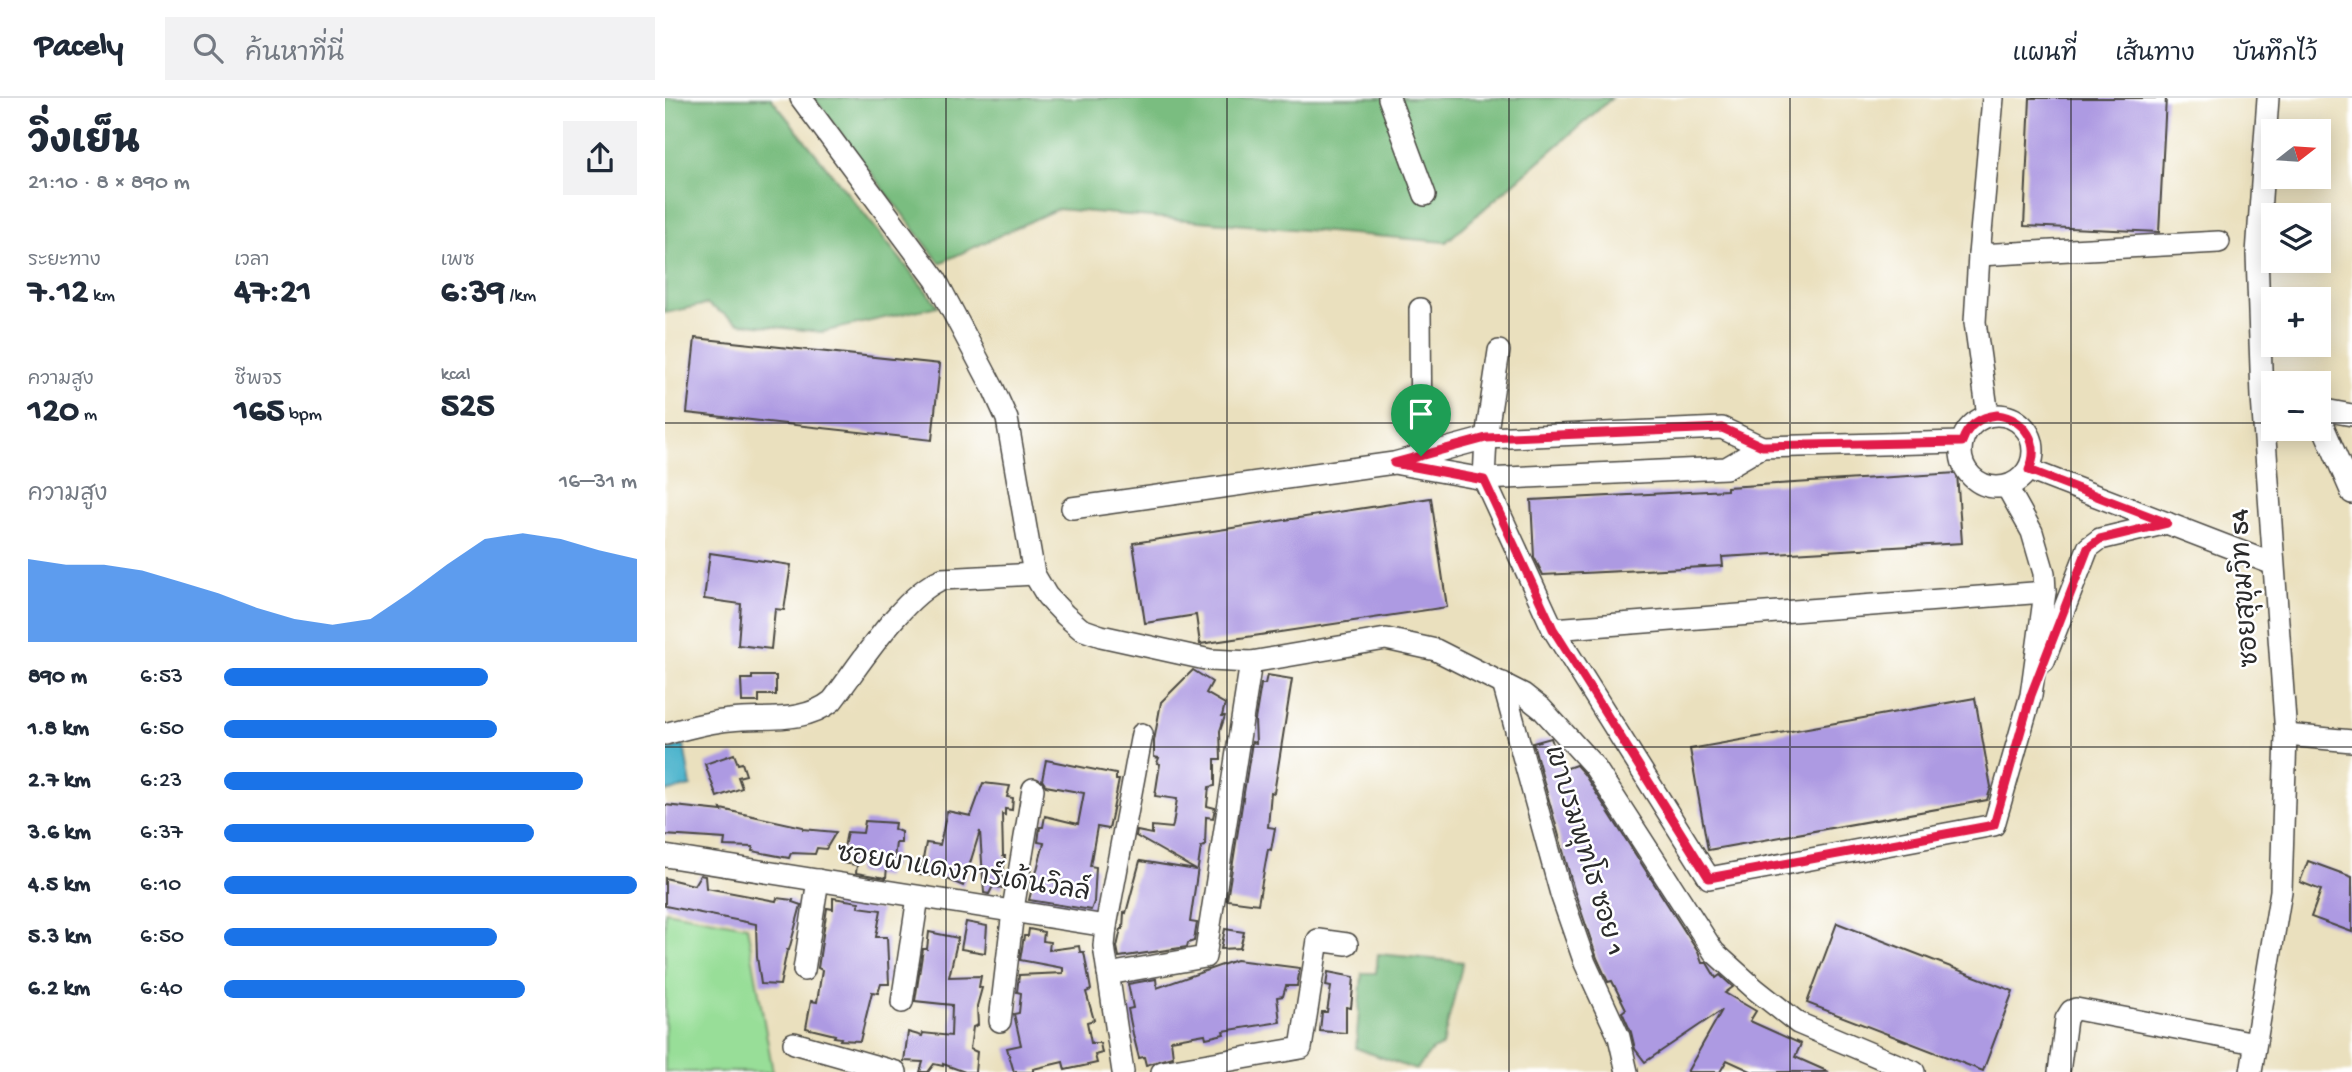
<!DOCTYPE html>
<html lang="th">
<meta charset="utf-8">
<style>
:root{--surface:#fff;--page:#f2f2f3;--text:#1f2937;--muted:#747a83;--line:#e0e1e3;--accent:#1a73e8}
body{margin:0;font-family:"Gochi Hand","Playpen Sans Thai",sans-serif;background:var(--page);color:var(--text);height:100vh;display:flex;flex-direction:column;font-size:26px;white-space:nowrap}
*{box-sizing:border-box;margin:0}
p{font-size:23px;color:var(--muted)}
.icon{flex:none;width:38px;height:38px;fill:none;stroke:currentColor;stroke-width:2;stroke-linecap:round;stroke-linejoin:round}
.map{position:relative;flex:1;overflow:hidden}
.panel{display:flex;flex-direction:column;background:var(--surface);width:665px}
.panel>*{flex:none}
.needle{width:46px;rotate:73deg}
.buttons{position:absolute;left:1596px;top:21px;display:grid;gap:14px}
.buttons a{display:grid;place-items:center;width:70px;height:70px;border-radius:0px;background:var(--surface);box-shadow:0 4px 18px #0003;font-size:35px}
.pin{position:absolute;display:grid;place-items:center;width:60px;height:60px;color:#fff;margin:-72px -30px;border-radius:50% 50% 50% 0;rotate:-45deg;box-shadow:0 0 7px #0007}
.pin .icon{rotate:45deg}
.round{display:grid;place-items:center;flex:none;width:74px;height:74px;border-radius:0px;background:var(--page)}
.headline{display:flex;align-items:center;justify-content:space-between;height:119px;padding:0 28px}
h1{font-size:38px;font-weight:800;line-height:52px}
.stats{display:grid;grid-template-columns:repeat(3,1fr);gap:10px;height:119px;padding:7px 28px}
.stats div{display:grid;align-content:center}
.stats b{font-size:35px;font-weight:800}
.stats small{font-size:19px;font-weight:400}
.stats p{font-size:19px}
.chart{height:196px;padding:14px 28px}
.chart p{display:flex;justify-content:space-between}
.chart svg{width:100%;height:126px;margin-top:7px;fill:var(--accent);opacity:.7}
ul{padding:0 28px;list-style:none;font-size:23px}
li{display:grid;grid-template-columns:112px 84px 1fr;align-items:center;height:52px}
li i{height:18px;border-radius:9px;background:var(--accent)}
header{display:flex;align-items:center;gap:42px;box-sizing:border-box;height:98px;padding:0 35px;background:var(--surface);border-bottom:2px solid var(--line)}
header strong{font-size:33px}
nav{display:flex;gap:38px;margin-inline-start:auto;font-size:24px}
.search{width:490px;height:63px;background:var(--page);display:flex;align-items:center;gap:18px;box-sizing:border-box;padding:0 24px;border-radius:0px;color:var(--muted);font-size:26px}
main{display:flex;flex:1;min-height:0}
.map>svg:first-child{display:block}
.green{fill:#98de98;stroke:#628462;stroke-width:2}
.forest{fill:#7abd80;stroke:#527456;stroke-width:2}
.water{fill:#4fb5cd;stroke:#3d707c;stroke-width:2}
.building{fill:#ad9ae2}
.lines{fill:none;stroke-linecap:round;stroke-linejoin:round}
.minor-casing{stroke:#484641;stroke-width:24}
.minor{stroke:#fff;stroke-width:21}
.route-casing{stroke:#fff;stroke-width:14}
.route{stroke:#e11d48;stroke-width:9}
.grid{fill:none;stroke:#2b2b2b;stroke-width:2;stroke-opacity:0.55}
.labels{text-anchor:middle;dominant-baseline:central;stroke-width:5;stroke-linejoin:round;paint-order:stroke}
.street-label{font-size:26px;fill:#2b2b2b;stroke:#fff}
</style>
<header>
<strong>Pacely</strong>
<div class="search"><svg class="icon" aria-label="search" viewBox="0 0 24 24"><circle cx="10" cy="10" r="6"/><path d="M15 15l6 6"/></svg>ค้นหาที่นี่</div>
<nav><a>แผนที่</a><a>เส้นทาง</a><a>บันทึกไว้</a></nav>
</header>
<main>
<section class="panel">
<div class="headline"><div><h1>วิ่งเย็น</h1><p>21:10 · 8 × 890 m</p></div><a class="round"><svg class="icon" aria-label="share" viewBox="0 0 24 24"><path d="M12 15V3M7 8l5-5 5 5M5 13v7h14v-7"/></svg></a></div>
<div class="stats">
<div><p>ระยะทาง</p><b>7.12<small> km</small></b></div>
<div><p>เวลา</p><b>47:21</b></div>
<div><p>เพซ</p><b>6:39<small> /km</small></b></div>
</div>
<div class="stats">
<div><p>ความสูง</p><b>120<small> m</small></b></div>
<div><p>ชีพจร</p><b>165<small> bpm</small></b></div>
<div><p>kcal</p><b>525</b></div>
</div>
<div class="chart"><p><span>ความสูง</span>16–31 m</p>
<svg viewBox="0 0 160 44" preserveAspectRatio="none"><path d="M0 44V15L10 17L20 17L30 19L40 23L50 27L60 32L70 36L80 38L90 36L100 27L110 17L120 8L130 6L140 8L150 12L160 15V44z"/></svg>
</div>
<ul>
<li><b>890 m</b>6:53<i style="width:64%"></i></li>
<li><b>1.8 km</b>6:50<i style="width:66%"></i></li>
<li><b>2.7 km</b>6:23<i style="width:87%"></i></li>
<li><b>3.6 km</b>6:37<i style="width:75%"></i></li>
<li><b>4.5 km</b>6:10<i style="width:100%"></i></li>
<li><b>5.3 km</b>6:50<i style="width:66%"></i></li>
<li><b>6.2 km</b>6:40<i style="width:73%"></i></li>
</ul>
</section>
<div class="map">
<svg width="1687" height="974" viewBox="0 0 1687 974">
<rect width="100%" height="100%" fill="#fff"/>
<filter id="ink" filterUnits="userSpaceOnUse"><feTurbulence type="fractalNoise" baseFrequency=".0143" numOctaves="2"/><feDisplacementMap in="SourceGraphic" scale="14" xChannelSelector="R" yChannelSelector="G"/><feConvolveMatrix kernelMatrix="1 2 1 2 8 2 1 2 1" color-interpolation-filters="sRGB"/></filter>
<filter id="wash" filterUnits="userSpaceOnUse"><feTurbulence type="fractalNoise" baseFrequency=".00686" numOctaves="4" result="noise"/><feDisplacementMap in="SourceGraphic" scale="28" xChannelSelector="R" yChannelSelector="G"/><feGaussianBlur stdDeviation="1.57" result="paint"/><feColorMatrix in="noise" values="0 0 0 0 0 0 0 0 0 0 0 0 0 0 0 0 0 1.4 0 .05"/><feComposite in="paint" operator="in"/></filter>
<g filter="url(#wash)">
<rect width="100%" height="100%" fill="#eae0be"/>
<polygon class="green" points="0,813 82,828 108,974 0,974"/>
<g class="forest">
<polygon points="0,0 106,0 273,208 157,234 74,225 42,206 0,215"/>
<polygon points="149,0 947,0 781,144 392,111 275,165"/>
<polygon points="713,856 798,864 777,948 767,952 751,972 691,950 697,875 711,875"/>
</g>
<polygon class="water" points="19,647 26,688 0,694 0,652"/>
<g id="blocks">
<g class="building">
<polygon points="1365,0 1501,0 1494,134 1359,128"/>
<polygon points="30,240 275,266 267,342 22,315"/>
<polygon points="1292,375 1297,445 1057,459 1058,468 878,477 869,459 866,402 1062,392 1062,389"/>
<polygon points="766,400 782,509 535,546 531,517 480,525 468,445"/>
<polygon points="45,455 126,467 119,512 110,511 106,551 73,547 76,506 39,501"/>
<polygon points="528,572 547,584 541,595 560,606 557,618 560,618 555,633 556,661 550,661 550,688 544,689 542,708 550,710 548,720 541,719 540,748 536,749 525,824 532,825 529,843 523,845 522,849 454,859 452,849 456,831 458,831 459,814 461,815 475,763 531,772 471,738 472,733 487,736 487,728 507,730 508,727 512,701 490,698 495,666 492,665 494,660 489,659 489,643 496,604"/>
<polygon points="602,577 627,581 609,695 606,694 603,729 610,730 606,752 603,751 593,806 562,802 587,644 591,645 590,622 596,586 600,586"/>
<polygon points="87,578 111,578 111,597 94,597 94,604 77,604 76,581 87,581"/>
<polygon points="1310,600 1326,689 1322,702 1043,752 1025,651"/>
<polygon points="886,640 897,672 911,667 919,676 1033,854 1037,865 1042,865 1051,880 1055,877 1068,889 1060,895 1091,913 1085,923 1136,946 1130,959 1164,974 1088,974 1062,962 1055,974 1022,974 1057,912 980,964 970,951 966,934 957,914 961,911 947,883 943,884 932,860 909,792 868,645"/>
<polygon points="69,656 73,666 77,665 81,677 73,679 77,690 52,699 40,666"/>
<polygon points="381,662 451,676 451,682 454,682 444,731 432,729 425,768 431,769 429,804 426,812 364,802 379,745 373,744 375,729 378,729 380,718 413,726 419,695 381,688 377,682"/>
<polygon points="318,685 345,688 342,699 348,700 347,712 340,711 340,717 337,716 338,758 340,758 337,790 328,788 324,796 319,795 315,733 298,788 275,778 255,777 261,745 275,747 282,713 306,718"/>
<polygon points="0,707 57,713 56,711 138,729 138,731 171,734 161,751 152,750 150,756 126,755 124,760 87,753 88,749 59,748 60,741 0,737"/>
<polygon points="200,723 230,725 229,731 236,734 236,745 231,745 228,769 222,769 221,780 191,775 192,767 176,765 182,734 198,735"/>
<polygon points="1643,763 1687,779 1687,834 1646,819 1656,792 1635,784"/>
<polygon points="35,777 40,778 41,790 111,803 112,800 128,802 127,804 136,807 124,852 122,852 115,887 96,886 92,859 91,826 0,808 0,780 29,787"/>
<polygon points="168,800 194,804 193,809 216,812 211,839 222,839 224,886 216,886 213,895 207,894 195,943 175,942 176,940 169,939 170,937 141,930 146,903 152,904 157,872 153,870 162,810 168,811"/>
<polygon points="301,824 322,828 320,855 296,851"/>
<polygon points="1172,825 1348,893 1318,973 1142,905"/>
<polygon points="364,831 379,834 378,843 385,844 384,852 414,848 415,854 419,854 426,892 421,894 429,922 422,924 426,945 435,945 437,955 430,957 432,965 400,972 398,964 368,971 368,974 349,974 342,950 356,947 349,916 354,915 356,895 352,894 354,877 398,875 398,870 355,862 359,838 363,838"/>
<polygon points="560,831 579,834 575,850 556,851"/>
<polygon points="264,834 293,840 284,879 316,878 314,889 317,890 312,908 313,927 308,929 305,951 312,954 310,974 300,974 278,966 278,968 269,966 263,974 255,974 258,964 239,963 243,934 257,938 258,935 286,938 287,907 250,903 258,851 262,851"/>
<polygon points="571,862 635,870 632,888 621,888 618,898 612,899 615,924 558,933 559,936 541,940 540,936 506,942 508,959 481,967 479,959 474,960 468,936 463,911 468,910 463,886 491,881 492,890"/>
<polygon points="663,874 689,879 686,910 681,909 681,935 655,933 657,914 662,914 666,889 661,888"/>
</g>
</g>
</g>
<g filter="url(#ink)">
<use href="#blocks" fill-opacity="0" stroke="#484641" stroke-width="2"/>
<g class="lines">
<defs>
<g id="minor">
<polyline points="136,0 271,182 328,290 342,321 369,476 382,498 400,517 416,531 436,538 545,562 586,564 721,541 771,552 858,596 877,611 929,668 1049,854 1090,891 1133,925 1249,974"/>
<polyline points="724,0 760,97"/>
<polyline points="1314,157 1554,144"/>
<polyline points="755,211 756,358"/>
<polyline points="834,253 821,340 819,381 888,531 1380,494"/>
<polyline points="1654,311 1687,317"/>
<circle cx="1332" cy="353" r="36"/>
<polyline points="1323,318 1310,224 1314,157 1328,0"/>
<polyline points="1654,319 1687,395"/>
<polyline points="734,366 819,381 1061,370 1097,349"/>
<polyline points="1364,372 1608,466"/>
<polyline points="407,410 729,365 821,340 1057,330 1097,349 1297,344"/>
<polyline points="888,531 1044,780 1329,727 1366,597 1380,494 1379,475 1367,434 1342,389"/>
<polyline points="1379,563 1423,450 1435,441 1502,425"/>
<polyline points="838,585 896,796 920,865 954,939 962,974"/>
<path d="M0,636C22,630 43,624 65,622C100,618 138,626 167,603C194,568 238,497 277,481L369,476"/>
<polyline points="1621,637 1687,643"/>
<polyline points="0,758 441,828 439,848 458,974"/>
<polyline points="441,828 477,636"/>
<polyline points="139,872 153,782"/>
<polyline points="443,876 540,859 586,564"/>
<polyline points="237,904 253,799"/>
<polyline points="335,923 349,805 368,691"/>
<polyline points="129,945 231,974"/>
<polyline points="497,974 636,950 653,842 682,846"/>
<polyline points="1394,974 1401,921 1406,913 1411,911 1590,945"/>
<polyline points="1586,974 1616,793 1621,637 1597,299 1592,156 1603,0"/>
</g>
</defs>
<use href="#minor" class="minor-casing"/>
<use href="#minor" class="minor"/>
</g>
</g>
<g class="lines" filter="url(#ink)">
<defs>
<path id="route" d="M1332,317C1360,321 1376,345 1364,372L1502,425L1435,441L1423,450L1366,597L1329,727L1044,780L888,531L819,382L729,365L821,340L1057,330L1097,348L1297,344C1303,327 1314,319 1332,317Z"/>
</defs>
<use href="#route" class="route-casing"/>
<use href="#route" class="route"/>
</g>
<path class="grid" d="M281,0V974M562,0V974M844,0V974M1125,0V974M1406,0V974M0,325H1608M1654,325H1687M0,649H1687"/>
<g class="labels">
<g class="street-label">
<text transform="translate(1582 490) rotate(-94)">ซอยสุขุมวิท 54</text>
<text transform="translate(917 753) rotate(73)">เขาบรมพุทโธ ซอย 1</text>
<text transform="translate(298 777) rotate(9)">ซอยผาแดงการ์เด้นวิลล์</text>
</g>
</g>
</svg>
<div class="buttons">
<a><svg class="needle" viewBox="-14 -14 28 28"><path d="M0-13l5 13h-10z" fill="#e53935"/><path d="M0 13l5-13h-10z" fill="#747a83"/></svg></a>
<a><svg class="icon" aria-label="layers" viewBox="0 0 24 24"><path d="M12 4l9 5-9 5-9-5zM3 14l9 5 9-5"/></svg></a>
<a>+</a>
<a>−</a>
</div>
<div class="pin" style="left:756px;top:358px;background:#1e9e55"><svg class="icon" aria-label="arrive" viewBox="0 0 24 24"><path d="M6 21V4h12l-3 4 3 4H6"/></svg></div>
</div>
</main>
